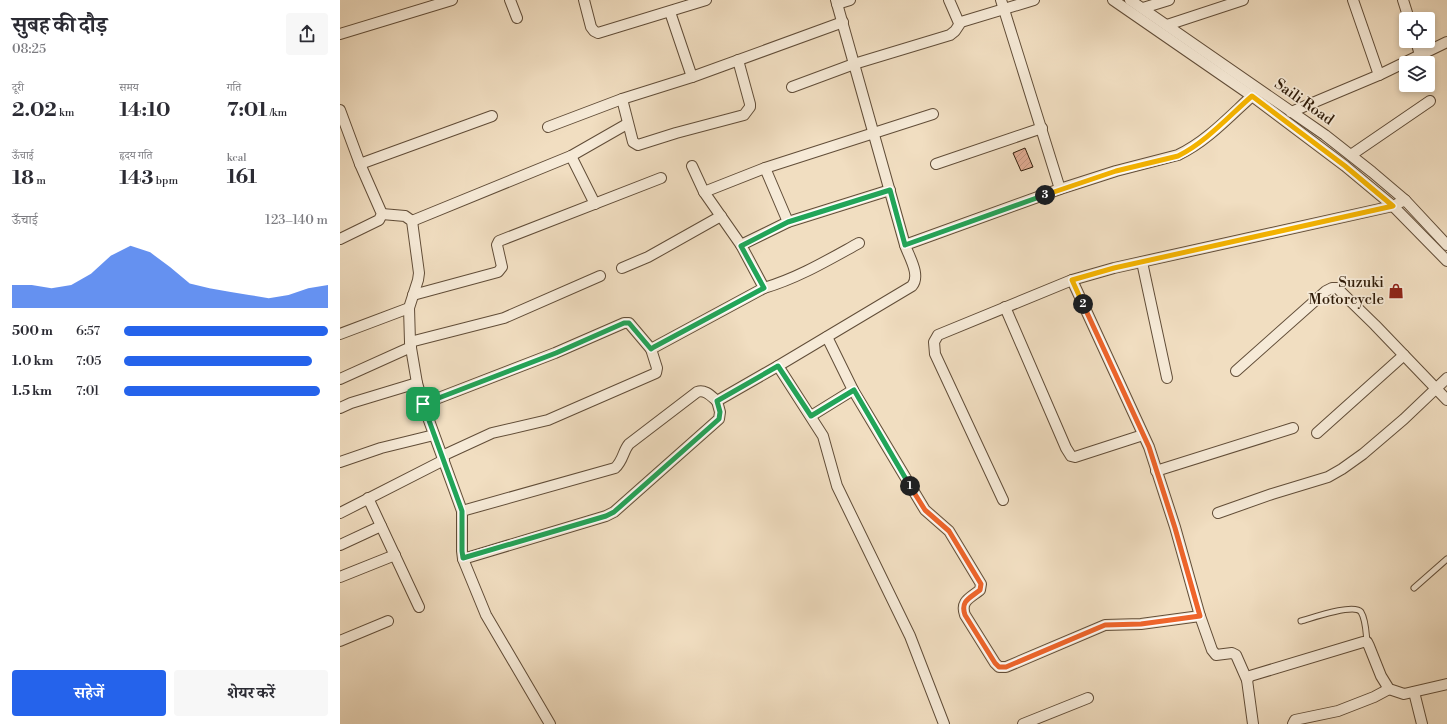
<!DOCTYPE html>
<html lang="hi">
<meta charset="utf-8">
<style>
:root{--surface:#fff;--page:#f7f7f7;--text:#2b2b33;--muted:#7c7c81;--accent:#2563eb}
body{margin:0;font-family:"Libre Bodoni","Noto Serif Devanagari",serif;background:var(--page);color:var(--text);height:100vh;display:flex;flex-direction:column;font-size:15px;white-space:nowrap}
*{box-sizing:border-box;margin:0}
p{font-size:13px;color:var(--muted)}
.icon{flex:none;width:22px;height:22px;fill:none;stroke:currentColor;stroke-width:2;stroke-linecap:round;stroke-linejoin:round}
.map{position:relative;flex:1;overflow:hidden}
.details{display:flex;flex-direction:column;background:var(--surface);width:340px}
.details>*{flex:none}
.fabs{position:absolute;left:1059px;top:12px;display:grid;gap:8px}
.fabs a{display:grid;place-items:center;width:36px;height:36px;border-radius:4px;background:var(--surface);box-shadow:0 2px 6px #0003;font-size:20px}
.pin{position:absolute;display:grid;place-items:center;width:34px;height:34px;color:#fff;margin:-17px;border-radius:8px;box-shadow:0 2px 6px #0006}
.km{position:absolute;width:20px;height:20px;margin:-10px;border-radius:50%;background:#222;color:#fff;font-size:11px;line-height:20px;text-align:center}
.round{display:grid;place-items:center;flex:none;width:42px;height:42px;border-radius:4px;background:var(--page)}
.headline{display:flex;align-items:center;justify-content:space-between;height:68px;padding:0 12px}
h1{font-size:22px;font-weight:700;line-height:30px}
.stats{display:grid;grid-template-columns:repeat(3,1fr);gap:6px;height:68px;padding:4px 12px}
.stats div{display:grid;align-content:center}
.stats b{font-size:20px;font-weight:700}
.stats small{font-size:11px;font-weight:400}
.stats p{font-size:11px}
.chart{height:112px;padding:8px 12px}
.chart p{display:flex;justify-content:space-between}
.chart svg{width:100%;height:72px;margin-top:4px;fill:var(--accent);opacity:.7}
.cta{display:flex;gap:8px;margin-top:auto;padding:8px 12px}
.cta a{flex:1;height:46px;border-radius:4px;background:var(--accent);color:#fff;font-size:16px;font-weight:700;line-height:46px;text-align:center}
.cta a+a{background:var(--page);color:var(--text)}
ul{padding:0 12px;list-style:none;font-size:13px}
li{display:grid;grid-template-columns:64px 48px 1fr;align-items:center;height:30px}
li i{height:10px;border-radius:5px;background:var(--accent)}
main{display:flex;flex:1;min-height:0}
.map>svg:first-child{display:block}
.building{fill:url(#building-hatch);stroke:#311d0a}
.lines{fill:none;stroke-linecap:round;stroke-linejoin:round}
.lane-casing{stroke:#614d38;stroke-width:7}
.street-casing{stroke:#614d38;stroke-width:12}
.lane{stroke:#f6ead7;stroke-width:5}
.street{stroke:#f6ead7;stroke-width:10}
.split-1-casing{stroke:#fff;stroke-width:8}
.split-2-casing{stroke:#fff;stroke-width:8}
.split-3-casing{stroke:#fff;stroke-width:8}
.split-4-casing{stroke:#fff;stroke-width:8}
.split-1{stroke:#22a559;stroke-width:5}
.split-2{stroke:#f0652b;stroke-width:5}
.split-3{stroke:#f5b400;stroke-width:5}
.split-4{stroke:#22a559;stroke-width:5}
.labels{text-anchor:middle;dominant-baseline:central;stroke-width:3.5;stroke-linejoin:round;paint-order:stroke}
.street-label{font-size:15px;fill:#311d0a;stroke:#f6ead7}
.poi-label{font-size:15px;fill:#311d0a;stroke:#f6ead7;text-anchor:end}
</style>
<main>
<section class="details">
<div class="headline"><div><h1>सुबह की दौड़</h1><p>08:25</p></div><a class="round"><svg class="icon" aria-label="share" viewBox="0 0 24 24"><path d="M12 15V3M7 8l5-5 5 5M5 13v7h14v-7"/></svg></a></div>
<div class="stats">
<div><p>दूरी</p><b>2.02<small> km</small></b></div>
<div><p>समय</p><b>14:10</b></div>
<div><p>गति</p><b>7:01<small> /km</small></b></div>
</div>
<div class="stats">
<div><p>ऊँचाई</p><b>18<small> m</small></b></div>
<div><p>हृदय गति</p><b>143<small> bpm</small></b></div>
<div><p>kcal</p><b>161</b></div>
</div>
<div class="chart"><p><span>ऊँचाई</span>123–140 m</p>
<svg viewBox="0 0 160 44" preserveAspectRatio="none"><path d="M0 44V30L10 30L20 32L30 30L40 23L50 12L60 6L70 10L80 19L90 29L100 32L110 34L120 36L130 38L140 36L150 32L160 30V44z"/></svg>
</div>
<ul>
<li><b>500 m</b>6:57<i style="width:100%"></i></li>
<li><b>1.0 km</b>7:05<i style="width:92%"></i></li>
<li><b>1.5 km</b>7:01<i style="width:96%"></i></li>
</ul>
<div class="cta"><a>सहेजें</a><a>शेयर करें</a></div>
</section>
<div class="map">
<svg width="1107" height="724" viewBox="0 0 1107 724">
<defs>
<pattern id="building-hatch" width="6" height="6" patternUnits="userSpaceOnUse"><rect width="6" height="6" fill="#e3ae96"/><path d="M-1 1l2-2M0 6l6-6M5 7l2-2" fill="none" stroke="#c39580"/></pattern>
</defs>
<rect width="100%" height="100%" fill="#f1dec1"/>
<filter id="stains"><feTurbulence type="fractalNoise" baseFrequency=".005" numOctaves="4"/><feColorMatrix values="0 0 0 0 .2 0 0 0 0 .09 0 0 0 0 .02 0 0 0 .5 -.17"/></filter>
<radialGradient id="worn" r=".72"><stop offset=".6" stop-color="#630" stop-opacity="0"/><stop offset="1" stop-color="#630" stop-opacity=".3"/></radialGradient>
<polygon class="building" points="685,148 693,167 681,171 673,153"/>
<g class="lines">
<defs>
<g id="lane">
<polyline points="1074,588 1107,559"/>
<path d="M961,621C972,618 1014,603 1021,612C1026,620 1026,633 1027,642"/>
</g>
<g id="street">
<polyline points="170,0 177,18"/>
<polyline points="244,0 251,27 254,31 258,33 366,0"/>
<polyline points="609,0 619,23"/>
<polyline points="661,0 720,189"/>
<polyline points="773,0 912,96 1005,166 1053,206 1107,261"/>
<polyline points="790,0 985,135 1032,172 1065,200 1107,245"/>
<polyline points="1013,0 1039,75"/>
<polyline points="1063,0 1069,19"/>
<polyline points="497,4 510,0"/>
<polyline points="803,8 829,0"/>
<polyline points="330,12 352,77"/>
<polyline points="827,25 903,0"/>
<polyline points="0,34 112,0"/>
<polyline points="1076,41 1080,55"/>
<polyline points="452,87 514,64 610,35 615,31 621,22 694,0"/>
<polyline points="282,99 293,142 298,145 336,133 404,115 410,107 410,104 398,60"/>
<polyline points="0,110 20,164 42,214 39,220 0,239"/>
<polyline points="951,112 1039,75 1107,42"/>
<polyline points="208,127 282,99 352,77 503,22"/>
<polyline points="1011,155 1090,101"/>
<polyline points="231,156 255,204"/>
<polyline points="20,164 152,116"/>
<polyline points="596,164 702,128"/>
<polyline points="352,166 364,192 401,245 424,288"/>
<polyline points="425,168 448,222"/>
<polyline points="364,192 425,168 593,114"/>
<polyline points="42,214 65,216 72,221 79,273 78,280 69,308 70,342 77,383 83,404 122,511 122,551 123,559 146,615 210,724"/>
<polyline points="72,221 231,156 287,124"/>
<polyline points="401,245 448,222 550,190"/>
<path d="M565,245L720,189L776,171L838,155C866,142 889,117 912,96"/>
<polyline points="802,262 827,378"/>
<polyline points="282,268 308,257 381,216"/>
<polyline points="732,280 809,447 835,527 860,616 872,650 876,655 892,653 896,655 907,680 913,724"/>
<polyline points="73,295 158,272 162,267 157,245 159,241 321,178"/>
<polyline points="665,307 726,448 731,456 735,457 803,435"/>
<polyline points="0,334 69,308"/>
<path d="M487,337L513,390L585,510L609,531L641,584L640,590C630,598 620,601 625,615L655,663L659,667H666L765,625L801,624L860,616"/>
<polyline points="70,342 164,318 260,276"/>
<polyline points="438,366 483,436 497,486 570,636 604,724"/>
<polyline points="896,371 986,291 992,288 997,288 1035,325 1107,400"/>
<polyline points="0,379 71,347"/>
<path d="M83,404L215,353L284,323H289L311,349L424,288C458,278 488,260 519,243"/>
<polyline points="0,408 11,403 77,383"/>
<polyline points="471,416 513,390"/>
<polyline points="977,433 1064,355"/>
<polyline points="102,456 152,433 208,420 316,373 317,368 311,349"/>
<polyline points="0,462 41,448 94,435"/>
<polyline points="816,471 953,428"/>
<polyline points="28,498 79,607"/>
<polyline points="663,500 595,354 594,342 598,335 732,280 774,268 1053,206 1065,200"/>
<path d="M122,511L275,468C283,461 283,451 289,444L357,392C365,389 371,396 377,401"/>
<polyline points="0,513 104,460"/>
<polyline points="878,513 932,494 988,477 1002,469 1023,454 1064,419 1107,378"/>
<polyline points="0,545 41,526"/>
<path d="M123,559L266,516L274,512L379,419L380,412L377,401L438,366L572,286C581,275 569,257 565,245L496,0"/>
<polyline points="0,577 55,555"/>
<polyline points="0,641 48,621"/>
<polyline points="907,680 910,676 1023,642 1027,642 1029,646 1041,676 1049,689 1064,694 1107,684"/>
<polyline points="1074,692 1082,724"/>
<polyline points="683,724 748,698"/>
<polyline points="953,724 955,720 998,711 1034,697 1049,689"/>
</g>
</defs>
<use href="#lane" class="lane-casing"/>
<use href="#street" class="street-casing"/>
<use href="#lane" class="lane"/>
<use href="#street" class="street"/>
</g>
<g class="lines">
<defs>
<polyline id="split-1" points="83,404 122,511 122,551 123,558 266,516 274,512 379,419 380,412 377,401 438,366 471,416 514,390 570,486"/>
<path id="split-2" d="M570,486L585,510L609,531L641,584L640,590C630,598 620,601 625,615L655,663L659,667H666L765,625L801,624L860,616L835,528L809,447L743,304"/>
<path id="split-3" d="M705,195L776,171L838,156C866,142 889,116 912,96L1005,166L1053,206L774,268L732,280L743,304"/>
<polyline id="split-4" points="83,404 216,353 284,323 289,323 311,349 314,347 424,288 401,246 448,222 550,190 565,245 705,195"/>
</defs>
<use href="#split-1" class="split-1-casing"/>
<use href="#split-2" class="split-2-casing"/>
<use href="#split-3" class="split-3-casing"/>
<use href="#split-4" class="split-4-casing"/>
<use href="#split-1" class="split-1"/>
<use href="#split-2" class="split-2"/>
<use href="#split-3" class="split-3"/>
<use href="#split-4" class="split-4"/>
</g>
<defs>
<symbol id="shop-bare" viewBox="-9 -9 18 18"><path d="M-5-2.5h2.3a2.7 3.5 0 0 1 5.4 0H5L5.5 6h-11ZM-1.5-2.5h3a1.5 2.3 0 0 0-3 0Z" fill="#8f2418" stroke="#f6ead7" stroke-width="2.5" paint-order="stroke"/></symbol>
</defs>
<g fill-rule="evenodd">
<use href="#shop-bare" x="1045" y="280" width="22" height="22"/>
</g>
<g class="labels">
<g class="street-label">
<text transform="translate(964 102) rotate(35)">Saili Road</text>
</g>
<g class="poi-label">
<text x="1044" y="282">Suzuki<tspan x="1044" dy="17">Motorcycle</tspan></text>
</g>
</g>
<rect width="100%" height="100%" filter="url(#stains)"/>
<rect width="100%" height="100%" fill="url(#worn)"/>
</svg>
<div class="fabs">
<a><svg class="icon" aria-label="locate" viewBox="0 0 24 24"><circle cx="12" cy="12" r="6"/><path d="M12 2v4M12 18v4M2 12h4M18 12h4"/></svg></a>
<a><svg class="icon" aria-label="layers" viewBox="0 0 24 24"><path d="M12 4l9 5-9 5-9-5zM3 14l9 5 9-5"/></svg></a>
</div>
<div class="pin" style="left:83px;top:404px;background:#1e9e55"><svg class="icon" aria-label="arrive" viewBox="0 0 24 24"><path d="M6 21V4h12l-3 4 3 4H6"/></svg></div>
<b class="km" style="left:570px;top:486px">1</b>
<b class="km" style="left:743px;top:304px">2</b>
<b class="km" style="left:705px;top:195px">3</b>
</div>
</main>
